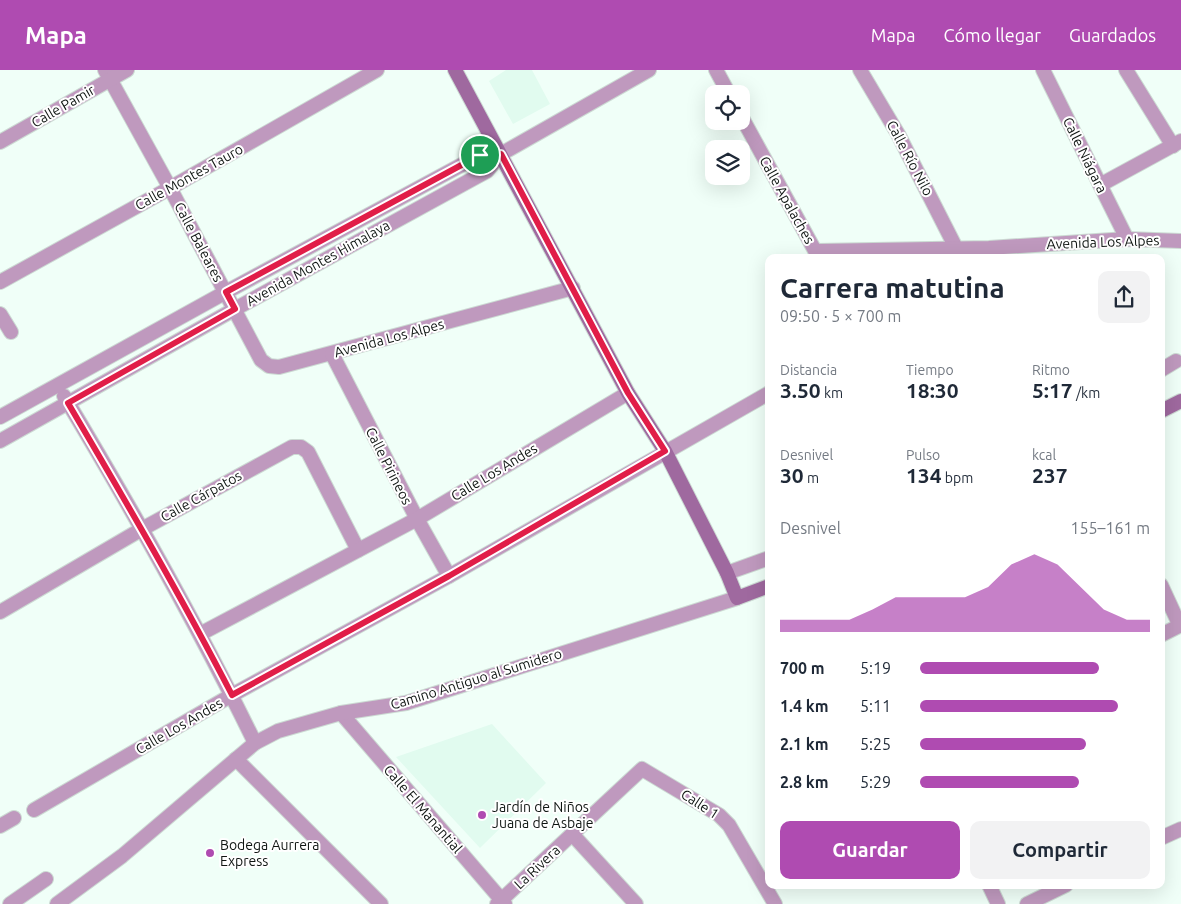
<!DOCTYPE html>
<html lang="es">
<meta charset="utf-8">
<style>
:root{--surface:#fff;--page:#f2f2f3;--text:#1f2937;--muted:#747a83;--accent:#af4bb1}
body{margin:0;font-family:Ubuntu,sans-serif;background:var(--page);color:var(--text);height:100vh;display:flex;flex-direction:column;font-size:19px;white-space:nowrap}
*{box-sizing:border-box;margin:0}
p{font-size:16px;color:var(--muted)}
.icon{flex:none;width:28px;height:28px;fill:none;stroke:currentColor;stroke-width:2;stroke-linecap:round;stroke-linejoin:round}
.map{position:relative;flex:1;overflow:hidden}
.drawer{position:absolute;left:765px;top:184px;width:400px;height:635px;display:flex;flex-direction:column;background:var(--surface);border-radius:10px;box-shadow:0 5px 20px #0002}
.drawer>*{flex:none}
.fabs{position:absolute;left:705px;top:15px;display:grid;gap:10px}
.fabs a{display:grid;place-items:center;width:45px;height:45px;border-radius:10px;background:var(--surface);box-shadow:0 5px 20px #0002;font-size:25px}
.pin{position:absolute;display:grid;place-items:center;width:42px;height:42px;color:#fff;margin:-21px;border:2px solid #fff;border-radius:50%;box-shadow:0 1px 5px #0007}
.round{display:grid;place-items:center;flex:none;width:52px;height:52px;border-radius:10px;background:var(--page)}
.overview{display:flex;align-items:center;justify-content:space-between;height:85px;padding:0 15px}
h1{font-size:28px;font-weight:700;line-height:38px}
.stats{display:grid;grid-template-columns:repeat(3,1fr);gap:8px;height:85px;padding:5px 15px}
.stats div{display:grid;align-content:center}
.stats b{font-size:21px;font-weight:700}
.stats small{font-size:14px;font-weight:400}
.stats p{font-size:14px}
.chart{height:140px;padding:10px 15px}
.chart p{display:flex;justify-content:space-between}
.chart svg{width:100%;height:90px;margin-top:5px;fill:var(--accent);opacity:.7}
.button{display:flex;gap:10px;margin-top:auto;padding:10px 15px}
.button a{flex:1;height:58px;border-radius:10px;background:var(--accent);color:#fff;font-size:20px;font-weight:700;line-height:58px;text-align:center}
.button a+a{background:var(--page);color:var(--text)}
ul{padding:0 15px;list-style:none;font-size:16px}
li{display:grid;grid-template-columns:80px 60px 1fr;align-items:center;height:38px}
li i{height:12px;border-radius:6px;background:var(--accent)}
header{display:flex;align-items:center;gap:30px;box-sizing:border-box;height:70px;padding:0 25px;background:var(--accent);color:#fff}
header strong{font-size:24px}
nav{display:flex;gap:28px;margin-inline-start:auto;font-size:18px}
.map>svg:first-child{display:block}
.built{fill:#e1fbef}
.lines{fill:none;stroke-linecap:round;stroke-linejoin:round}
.minor-casing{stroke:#ccdad3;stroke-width:16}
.secondary-casing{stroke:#ccdad3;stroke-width:16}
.minor{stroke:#bf99be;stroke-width:14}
.secondary{stroke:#9f699f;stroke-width:14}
.route-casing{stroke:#fff;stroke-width:10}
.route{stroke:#e11d48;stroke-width:6}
.poi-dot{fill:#af4bb1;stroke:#fff;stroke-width:2}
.labels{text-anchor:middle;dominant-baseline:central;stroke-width:4;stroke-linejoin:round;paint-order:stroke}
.street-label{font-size:14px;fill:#0f1512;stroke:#fff}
.poi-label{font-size:14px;fill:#0f1512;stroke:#fff;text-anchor:start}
</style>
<header>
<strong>Mapa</strong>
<nav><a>Mapa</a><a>Cómo llegar</a><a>Guardados</a></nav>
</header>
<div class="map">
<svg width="1181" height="834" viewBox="0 0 1181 834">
<rect width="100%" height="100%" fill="#f0fff8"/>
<g class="built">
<polygon points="506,0 532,0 550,34 513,54 489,11"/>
<polygon points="492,654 546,713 480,778 396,687"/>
</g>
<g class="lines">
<defs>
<g id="minor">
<polyline points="105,0 170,118 261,290 269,296 279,297 573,218"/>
<polyline points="716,0 729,24"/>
<polyline points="860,0 898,64 956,178"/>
<polyline points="1043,0 1127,169"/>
<polyline points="1126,0 1173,76"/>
<polyline points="741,46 819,188"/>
<polyline points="0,72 127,0"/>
<polyline points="1100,115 1181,71"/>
<polyline points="816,181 989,178 1127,169 1181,171"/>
<polyline points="0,212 170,118 377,0"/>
<polyline points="0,244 11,262"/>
<polyline points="332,284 417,449 449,506"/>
<polyline points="1161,300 1176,291"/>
<path d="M64,326C132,439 197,554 255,673"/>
<polyline points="0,347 226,222 480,85 501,84"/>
<polyline points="0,371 235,239 487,101 501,84 649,0"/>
<polyline points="727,503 769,488"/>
<polyline points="1161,515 1180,556"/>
<polyline points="0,542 142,459 292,377 301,377 308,382 358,480"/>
<polyline points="200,564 417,449 628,323"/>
<polyline points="1161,565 1181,555"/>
<polyline points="341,643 505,834"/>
<polyline points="236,689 381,834"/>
<polyline points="34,740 232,625 449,506 769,323"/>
<polyline points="0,756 14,748"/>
<polyline points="572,764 636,834"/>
<polyline points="1161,768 1181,759"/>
<polyline points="989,815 998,834"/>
<polyline points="10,834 46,809"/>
<polyline points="57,834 122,786 255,673 278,661 341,643 406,633 737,528"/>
<polyline points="497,834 642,699 719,745 729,755 775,834"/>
<polyline points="1027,834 1066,815"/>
</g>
<g id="secondary">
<polyline points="455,0 628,323 665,381 727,503 737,528 769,516"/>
<polyline points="1161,341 1181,331"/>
</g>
</defs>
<use href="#minor" class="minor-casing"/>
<use href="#secondary" class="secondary-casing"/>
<use href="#minor" class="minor"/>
<use href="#secondary" class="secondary"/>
</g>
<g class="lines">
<defs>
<path id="route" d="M501,84L628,323L665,381L449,506L232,625C181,526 125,430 68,333L235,239L226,222L480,85Z"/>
</defs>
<use href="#route" class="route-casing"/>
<use href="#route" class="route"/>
</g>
<g class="poi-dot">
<circle cx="482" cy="745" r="5"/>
<circle cx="210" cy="783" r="5"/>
</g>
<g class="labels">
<g class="street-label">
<text transform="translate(63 36) rotate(-30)">Calle Pamir</text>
<text transform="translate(1085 85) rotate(64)">Calle Niágara</text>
<text transform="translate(910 88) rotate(62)">Calle Río Nilo</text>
<text transform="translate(189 107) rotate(-29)">Calle Montes Tauro</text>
<text transform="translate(787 130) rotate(61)">Calle Apalaches</text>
<text transform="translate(199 172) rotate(62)">Calle Baleares</text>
<text transform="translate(1103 172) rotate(-2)">Avenida Los Alpes</text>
<text transform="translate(318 193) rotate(-29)">Avenida Montes Himalaya</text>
<text transform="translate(389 268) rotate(-15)">Avenida Los Alpes</text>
<text transform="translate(389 396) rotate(63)">Calle Pirineos</text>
<text transform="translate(494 402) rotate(-31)">Calle Los Andes</text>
<text transform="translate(201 426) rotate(-29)">Calle Cárpatos</text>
<text transform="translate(476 609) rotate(-17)">Camino Antiguo al Sumidero</text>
<text transform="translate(179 656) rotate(-30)">Calle Los Andes</text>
<text transform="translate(700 734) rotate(33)">Calle 1</text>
<text transform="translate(423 739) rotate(49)">Calle El Manantial</text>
<text transform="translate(537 797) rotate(-43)">La Rivera</text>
</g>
<g class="poi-label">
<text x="492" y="737">Jardín de Niños<tspan x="492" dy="16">Juana de Asbaje</tspan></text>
<text x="220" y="775">Bodega Aurrera<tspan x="220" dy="16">Express</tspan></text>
</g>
</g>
</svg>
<div class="fabs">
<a><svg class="icon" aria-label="locate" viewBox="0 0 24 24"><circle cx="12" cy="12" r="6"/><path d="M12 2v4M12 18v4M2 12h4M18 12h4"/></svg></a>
<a><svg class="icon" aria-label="layers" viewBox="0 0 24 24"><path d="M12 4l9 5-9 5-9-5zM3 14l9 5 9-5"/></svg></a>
</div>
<div class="pin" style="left:480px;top:85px;background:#1e9e55"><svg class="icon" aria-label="arrive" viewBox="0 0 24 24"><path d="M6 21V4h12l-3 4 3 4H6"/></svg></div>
<section class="drawer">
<div class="overview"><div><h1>Carrera matutina</h1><p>09:50 · 5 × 700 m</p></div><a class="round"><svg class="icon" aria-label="share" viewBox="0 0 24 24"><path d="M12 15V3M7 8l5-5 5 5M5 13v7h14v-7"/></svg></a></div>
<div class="stats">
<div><p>Distancia</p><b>3.50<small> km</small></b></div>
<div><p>Tiempo</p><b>18:30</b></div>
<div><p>Ritmo</p><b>5:17<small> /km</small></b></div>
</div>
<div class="stats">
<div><p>Desnivel</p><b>30<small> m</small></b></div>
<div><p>Pulso</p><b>134<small> bpm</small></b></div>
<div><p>kcal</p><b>237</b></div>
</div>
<div class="chart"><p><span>Desnivel</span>155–161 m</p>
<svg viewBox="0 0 160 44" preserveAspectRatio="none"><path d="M0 44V38L10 38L20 38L30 38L40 33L50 27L60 27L70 27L80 27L90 22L100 11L110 6L120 11L130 22L140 33L150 38L160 38V44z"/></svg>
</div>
<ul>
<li><b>700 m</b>5:19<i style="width:78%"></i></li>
<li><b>1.4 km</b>5:11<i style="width:86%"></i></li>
<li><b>2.1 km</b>5:25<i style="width:72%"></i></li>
<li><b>2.8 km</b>5:29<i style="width:69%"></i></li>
</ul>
<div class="button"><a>Guardar</a><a>Compartir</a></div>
</section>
</div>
